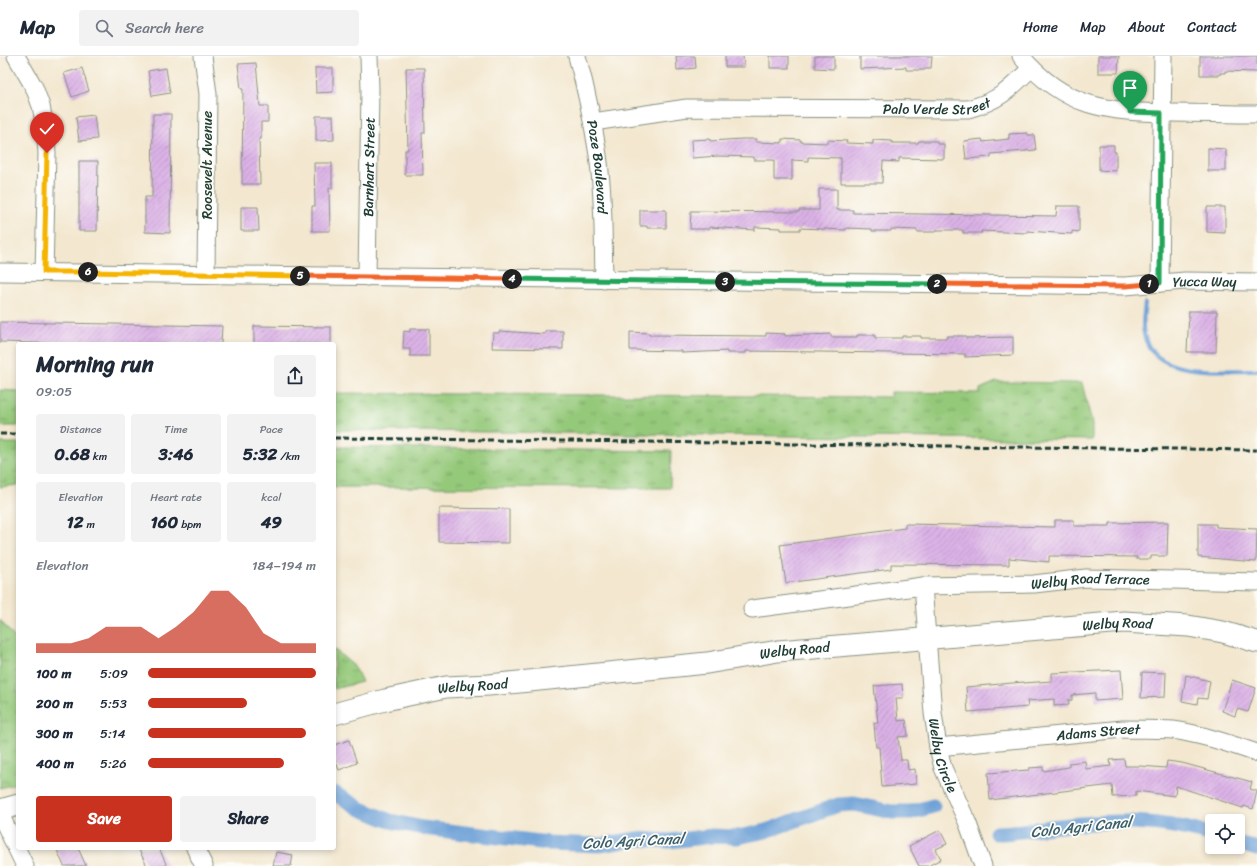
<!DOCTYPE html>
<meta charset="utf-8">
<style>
:root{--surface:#fff;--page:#f2f2f3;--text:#1f2937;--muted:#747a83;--line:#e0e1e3;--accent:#c8321e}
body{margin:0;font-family:Sriracha,sans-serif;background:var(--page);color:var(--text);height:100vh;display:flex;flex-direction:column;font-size:15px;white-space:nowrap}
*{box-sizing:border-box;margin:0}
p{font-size:13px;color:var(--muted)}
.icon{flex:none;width:22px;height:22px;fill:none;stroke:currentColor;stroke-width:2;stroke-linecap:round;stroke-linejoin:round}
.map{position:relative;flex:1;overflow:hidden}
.drawer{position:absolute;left:16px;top:286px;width:320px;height:508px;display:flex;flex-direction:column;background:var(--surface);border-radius:4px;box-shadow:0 2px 6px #0003}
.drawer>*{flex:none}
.fabs{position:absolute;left:1205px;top:758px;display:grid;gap:8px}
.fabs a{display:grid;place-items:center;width:40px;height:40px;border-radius:4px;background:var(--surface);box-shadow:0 2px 6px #0003;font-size:20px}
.pin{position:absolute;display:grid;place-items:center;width:34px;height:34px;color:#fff;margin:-41px -17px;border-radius:50% 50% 50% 0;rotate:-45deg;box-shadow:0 0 4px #0007}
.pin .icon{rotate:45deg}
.km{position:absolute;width:20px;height:20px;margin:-10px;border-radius:50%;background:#222;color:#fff;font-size:11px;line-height:20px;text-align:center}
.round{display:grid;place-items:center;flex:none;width:42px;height:42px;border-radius:4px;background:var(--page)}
.head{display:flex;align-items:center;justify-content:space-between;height:68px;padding:0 20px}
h1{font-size:22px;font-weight:700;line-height:30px}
.stats{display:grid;grid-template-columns:repeat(3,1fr);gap:6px;height:68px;padding:4px 20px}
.stats div{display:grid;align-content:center;border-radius:4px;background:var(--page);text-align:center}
.stats b{font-size:17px;font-weight:700}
.stats small{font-size:11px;font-weight:400}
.stats p{font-size:11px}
.chart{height:112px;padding:8px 20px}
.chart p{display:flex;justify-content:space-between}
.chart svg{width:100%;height:72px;margin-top:4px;fill:var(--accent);opacity:.7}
.cta{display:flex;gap:8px;margin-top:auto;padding:8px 20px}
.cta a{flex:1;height:46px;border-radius:4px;background:var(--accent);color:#fff;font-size:16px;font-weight:700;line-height:46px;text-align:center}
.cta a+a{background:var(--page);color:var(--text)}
ul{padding:0 20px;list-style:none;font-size:13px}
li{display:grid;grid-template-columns:64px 48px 1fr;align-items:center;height:30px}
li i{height:10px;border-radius:5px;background:var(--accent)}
header{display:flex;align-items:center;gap:24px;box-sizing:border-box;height:56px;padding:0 20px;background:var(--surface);border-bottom:1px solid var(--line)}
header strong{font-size:19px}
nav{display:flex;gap:22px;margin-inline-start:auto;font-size:14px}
.search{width:280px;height:36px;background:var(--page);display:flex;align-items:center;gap:10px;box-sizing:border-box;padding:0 14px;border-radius:4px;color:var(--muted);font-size:15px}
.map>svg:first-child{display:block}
.grass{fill:url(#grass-tufts);stroke:#5a8357}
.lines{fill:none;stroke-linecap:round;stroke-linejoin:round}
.stream{stroke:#6a9fd6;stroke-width:4}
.canal{stroke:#6a9fd6;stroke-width:15}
.building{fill:url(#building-hatch)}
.minor-casing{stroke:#899282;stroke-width:19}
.tertiary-casing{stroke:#899282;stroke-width:23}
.minor{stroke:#fff;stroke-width:17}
.tertiary{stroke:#fff;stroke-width:21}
.rail{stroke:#1f3d34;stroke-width:3;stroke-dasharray:6 3;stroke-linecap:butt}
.split-1-casing{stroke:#fff;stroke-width:8}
.split-2-casing{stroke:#fff;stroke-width:8}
.split-3-casing{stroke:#fff;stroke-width:8}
.split-4-casing{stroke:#fff;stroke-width:8}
.split-5-casing{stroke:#fff;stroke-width:8}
.split-6-casing{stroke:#fff;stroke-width:8}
.split-7-casing{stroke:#fff;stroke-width:8}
.split-1{stroke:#22a559;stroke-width:5}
.split-2{stroke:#f0652b;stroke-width:5}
.split-3{stroke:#22a559;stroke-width:5}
.split-4{stroke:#22a559;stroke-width:5}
.split-5{stroke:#f0652b;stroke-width:5}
.split-6{stroke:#f5b400;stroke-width:5}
.split-7{stroke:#f5b400;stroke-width:5}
.labels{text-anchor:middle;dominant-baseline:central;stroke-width:3.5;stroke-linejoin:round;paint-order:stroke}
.street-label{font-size:14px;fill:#1f3d34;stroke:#fdfcf7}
.water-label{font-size:15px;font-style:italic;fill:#395f6d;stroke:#fdfcf7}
</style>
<header>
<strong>Map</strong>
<div class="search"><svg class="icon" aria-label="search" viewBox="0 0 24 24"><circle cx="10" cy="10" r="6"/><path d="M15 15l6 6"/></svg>Search here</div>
<nav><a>Home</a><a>Map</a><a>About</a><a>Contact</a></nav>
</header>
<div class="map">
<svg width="1257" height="810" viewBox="0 0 1257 810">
<defs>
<pattern id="grass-tufts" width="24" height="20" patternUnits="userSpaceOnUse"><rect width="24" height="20" fill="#95c97a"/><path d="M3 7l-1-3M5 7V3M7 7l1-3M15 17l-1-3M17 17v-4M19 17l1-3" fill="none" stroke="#79a465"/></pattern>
<pattern id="building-hatch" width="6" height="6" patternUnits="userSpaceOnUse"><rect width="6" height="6" fill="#dcb2e7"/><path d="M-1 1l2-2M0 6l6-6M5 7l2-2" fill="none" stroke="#b292bc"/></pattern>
</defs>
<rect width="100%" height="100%" fill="#fdfcf7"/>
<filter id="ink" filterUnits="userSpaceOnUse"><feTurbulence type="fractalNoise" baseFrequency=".025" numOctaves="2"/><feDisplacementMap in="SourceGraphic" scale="8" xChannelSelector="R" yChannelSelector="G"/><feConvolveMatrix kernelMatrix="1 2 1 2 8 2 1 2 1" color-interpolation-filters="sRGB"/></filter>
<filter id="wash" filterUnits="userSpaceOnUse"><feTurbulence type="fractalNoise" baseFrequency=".012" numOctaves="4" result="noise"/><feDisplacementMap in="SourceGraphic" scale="16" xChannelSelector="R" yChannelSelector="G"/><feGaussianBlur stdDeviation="0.9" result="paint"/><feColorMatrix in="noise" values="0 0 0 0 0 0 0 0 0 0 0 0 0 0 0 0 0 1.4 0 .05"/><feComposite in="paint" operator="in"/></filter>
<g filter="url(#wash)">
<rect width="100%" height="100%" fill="#f3e7cf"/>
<g class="grass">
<polygon points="996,326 1082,327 1092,367 1092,384 334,374 334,337 891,341 891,336 980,337 980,333"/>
<polygon points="0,334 18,335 18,370 0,370"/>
<polygon points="0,387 18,387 18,429 0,431"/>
<polygon points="334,391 671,395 670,432 334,431"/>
<polygon points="0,564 15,582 18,583 18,727 0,732"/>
<polygon points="334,593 355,611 362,626 334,633"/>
</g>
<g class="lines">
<path class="stream" d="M1145,247C1144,255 1143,264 1143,272C1148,325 1220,313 1257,314"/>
<g class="canal">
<polyline points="334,737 361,753 390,765 423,772 549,787 600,789 637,783 670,785 712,780 738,781 766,775 838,749 854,748 892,756 911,756 933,750"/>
<path d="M996,777C1018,777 1038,772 1060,770C1114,764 1159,763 1212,779"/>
<polyline points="1238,787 1257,793"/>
</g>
</g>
<g id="blocks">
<g class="building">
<polygon points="676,0 695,0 696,12 677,14"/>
<polygon points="725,0 743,0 744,11 725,11"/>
<rect x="770" y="0" width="19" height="12"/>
<polygon points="815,0 834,0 834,13 815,12"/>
<polygon points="860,0 932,0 931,12 925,12 925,14 906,14 906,11 860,13"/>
<polygon points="1098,0 1119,0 1118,17 1098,17"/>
<polygon points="1200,0 1257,0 1257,16 1225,15 1225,17 1220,17 1220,19 1200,19"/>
<polygon points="256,7 260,50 268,50 268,66 261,66 261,83 259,83 260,128 242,128 243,33 241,33 238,8"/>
<polygon points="82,12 89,35 72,41 64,17"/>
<polygon points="166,12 170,37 152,40 148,15"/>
<polygon points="315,12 333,12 333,36 316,37"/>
<polygon points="406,12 424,12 425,77 422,77 423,119 405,119 405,94 408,94"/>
<polygon points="153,58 171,58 170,177 145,176 145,141 152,141"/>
<polygon points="94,59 97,83 79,85 76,61"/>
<polygon points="316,60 333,60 334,84 316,85"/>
<polygon points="1027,77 1028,79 1034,79 1036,94 991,98 991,101 966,103 964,85 982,83 983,86 1009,83 1009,78"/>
<polygon points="710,83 710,85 742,83 756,83 756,86 782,87 782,83 801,84 801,86 828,87 828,84 847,85 846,87 873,88 873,84 892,85 892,87 918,87 919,85 937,85 937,88 944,88 944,103 899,102 899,106 883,105 882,127 841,127 841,102 808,101 808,105 792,104 792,124 774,124 774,104 754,104 754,101 718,100 692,102 691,84"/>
<polygon points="1099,89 1114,89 1114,96 1116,96 1116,115 1099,114"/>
<polygon points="1208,92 1226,93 1226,115 1208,115"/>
<polygon points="79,105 98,105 97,175 79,175"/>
<polygon points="314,107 332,107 332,132 329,132 330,175 312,175 312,150 315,150"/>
<polygon points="819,133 837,133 837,154 853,154 853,157 1056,160 1057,150 1079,150 1079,176 1072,175 1072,178 1027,175 1027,177 981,175 982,177 963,177 963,174 936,174 936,176 917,176 917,174 891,173 891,175 872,175 872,173 846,172 846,174 800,172 800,174 781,174 781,172 755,171 755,174 709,171 709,173 690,173 691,155 799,156 799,154 819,154"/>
<polygon points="241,151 258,151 259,175 241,175"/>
<polygon points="1207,151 1225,151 1225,177 1207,176"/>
<polygon points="640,154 666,154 666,172 647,172 647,170 640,170"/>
<polygon points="1189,255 1217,255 1216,296 1187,296"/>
<polygon points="0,266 222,270 221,288 68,288 0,286"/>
<polygon points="254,270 331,271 331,288 254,288"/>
<polygon points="410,273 429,273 429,300 410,300 410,293 403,293 404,275 410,276"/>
<polygon points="499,275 545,278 545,275 563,275 563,293 492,292 493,277 499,277"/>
<polygon points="630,276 649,277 649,279 766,280 766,277 785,278 785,280 831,278 831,281 857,281 857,279 875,279 875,282 902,282 902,280 921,280 921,282 947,282 947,280 966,280 966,282 1013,281 1013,299 965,301 965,298 746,295 746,297 727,297 727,295 682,297 682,295 630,294"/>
<polygon points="439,452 509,453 509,487 439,486"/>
<polygon points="1055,464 1074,464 1074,470 1110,470 1110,467 1168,466 1167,500 1151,500 1151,503 1136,503 1137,501 1049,500 1049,506 1009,502 1009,509 891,508 891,513 786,527 780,489 905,472 905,468 1055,471"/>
<polygon points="1198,468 1216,468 1216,471 1257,473 1256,506 1198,501"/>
<polygon points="1121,614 1123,643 1095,645 1095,637 1072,639 1072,644 1068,644 1069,649 1054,650 1054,643 1027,645 1028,651 968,656 966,631 1024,626 1024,627 1052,625 1052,617"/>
<polygon points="1142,616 1166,617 1165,641 1141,642"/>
<polygon points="1186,619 1210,625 1207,643 1198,642 1197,648 1182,645"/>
<polygon points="1232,624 1256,632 1248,656 1237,653 1235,660 1222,655"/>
<polygon points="902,628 903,642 896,642 898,665 906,664 908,680 898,681 901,704 907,704 908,714 915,713 916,728 882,731 879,691 876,691 874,667 878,667 874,630"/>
<polygon points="349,684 357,707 339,714 334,701 334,689"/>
<polygon points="1124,703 1125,710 1140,710 1166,712 1167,705 1182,707 1252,726 1250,733 1257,735 1253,753 1244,750 1243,752 1176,730 1175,740 1136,735 1136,740 1113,741 1112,729 990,744 988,717 1029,714 1029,712 1043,711 1043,715 1069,711 1069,707 1085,705 1086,713 1111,710 1110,704"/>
<polygon points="940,774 947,788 936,793 941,803 928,810 919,810 909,790"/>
<polygon points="56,792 78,792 86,810 64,810"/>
<polygon points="138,792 159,792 167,810 147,810"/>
<polygon points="276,796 293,799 291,810 273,810"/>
</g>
</g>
</g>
<g filter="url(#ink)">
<use href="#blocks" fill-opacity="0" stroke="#899282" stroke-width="1"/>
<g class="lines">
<defs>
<g id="minor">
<polyline points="16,0 34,31 41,50 45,71 47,97 44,216"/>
<polyline points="203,0 208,38 206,218"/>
<path id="s1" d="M577,0C586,33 593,66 598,99C604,141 603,183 604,224"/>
<path d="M1021,0C1064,52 1108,56 1171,57C1200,57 1228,58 1257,58"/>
<path id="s2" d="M593,66L687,52L968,53C999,45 1009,34 1031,12"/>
<path id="s3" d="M0,216L1125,230L1185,225L1257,226"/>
<path id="s4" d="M367,221L370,34L369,0"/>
<polyline points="1160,227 1163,0"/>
<path id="s5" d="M923,530L933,657L938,691L943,712L968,768L983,810"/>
<path id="s6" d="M752,553L923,530L1034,528L1086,522L1257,526"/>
<path id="s7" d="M938,691L1123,673C1139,673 1156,673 1173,674C1201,678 1230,688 1257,697"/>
<polyline points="0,758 25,810"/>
<polyline points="195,792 204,810"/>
</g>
<g id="tertiary">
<path id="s8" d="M334,658L385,644L446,631L489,629L707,607L778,595L1124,566L1188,570L1223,576L1257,586"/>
<polyline points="0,754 18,749"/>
</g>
</defs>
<use href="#minor" class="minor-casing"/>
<use href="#tertiary" class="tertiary-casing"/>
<use href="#minor" class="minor"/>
<use href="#tertiary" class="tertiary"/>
<g class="rail">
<polyline points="0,378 18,378"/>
<polyline points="334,382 1257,394"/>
</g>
</g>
</g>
<g class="lines" filter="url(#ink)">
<defs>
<polyline id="split-1" points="1130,56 1161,57 1160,227 1149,228"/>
<polyline id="split-2" points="937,228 1125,230 1149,228"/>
<polyline id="split-3" points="725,226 937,228"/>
<polyline id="split-4" points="512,223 725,226"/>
<polyline id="split-5" points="300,220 512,223"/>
<polyline id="split-6" points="88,216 300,220"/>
<polyline id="split-7" points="47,97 44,216 88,216"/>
</defs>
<use href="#split-1" class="split-1-casing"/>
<use href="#split-2" class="split-2-casing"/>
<use href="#split-3" class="split-3-casing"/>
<use href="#split-4" class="split-4-casing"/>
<use href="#split-5" class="split-5-casing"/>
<use href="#split-6" class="split-6-casing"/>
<use href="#split-7" class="split-7-casing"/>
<use href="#split-1" class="split-1"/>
<use href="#split-2" class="split-2"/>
<use href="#split-3" class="split-3"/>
<use href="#split-4" class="split-4"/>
<use href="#split-5" class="split-5"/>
<use href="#split-6" class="split-6"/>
<use href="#split-7" class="split-7"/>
</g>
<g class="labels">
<g class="street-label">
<text stroke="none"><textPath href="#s2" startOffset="345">Palo Verde Street</textPath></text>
<text transform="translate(207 109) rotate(-90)">Roosevelt Avenue</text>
<text stroke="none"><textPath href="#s4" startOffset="110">Barnhart Street</textPath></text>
<text stroke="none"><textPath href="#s1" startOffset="113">Poze Boulevard</textPath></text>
<text stroke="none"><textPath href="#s3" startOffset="1205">Yucca Way</textPath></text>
<text stroke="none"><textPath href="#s6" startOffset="340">Welby Road Terrace</textPath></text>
<text stroke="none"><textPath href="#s8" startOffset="790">Welby Road</textPath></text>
<text stroke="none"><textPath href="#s8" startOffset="466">Welby Road</textPath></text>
<text stroke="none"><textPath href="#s8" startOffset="142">Welby Road</textPath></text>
<text stroke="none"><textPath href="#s7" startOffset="161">Adams Street</textPath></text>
<text stroke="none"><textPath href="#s5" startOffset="171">Welby Circle</textPath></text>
</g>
<g class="water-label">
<text transform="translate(1081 771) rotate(-6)">Colo Agri Canal</text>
<text transform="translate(633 785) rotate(-3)">Colo Agri Canal</text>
</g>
</g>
</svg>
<div class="fabs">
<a><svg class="icon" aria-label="locate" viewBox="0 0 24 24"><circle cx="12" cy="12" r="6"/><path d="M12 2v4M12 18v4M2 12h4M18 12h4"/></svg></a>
</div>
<div class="pin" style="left:1130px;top:56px;background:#1e9e55"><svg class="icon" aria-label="arrive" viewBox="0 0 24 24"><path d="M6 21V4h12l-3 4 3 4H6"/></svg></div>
<div class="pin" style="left:47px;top:97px;background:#d93025"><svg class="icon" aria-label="check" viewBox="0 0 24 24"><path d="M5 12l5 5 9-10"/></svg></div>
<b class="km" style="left:1149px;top:228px">1</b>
<b class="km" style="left:937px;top:228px">2</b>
<b class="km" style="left:725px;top:226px">3</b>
<b class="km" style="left:512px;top:223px">4</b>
<b class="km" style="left:300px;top:220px">5</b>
<b class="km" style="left:88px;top:216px">6</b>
<section class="drawer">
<div class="head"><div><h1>Morning run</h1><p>09:05</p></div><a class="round"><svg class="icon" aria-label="share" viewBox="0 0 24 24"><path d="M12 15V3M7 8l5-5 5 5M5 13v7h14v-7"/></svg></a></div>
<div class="stats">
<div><p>Distance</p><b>0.68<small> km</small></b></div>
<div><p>Time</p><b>3:46</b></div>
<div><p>Pace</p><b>5:32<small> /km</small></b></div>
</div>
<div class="stats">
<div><p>Elevation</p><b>12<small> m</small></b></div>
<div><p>Heart rate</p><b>160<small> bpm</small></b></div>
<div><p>kcal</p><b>49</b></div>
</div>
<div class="chart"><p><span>Elevation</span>184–194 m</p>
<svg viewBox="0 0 160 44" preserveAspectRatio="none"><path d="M0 44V38L10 38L20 38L30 35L40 28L50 28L60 28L70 35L80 28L90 19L100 6L110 6L120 16L130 32L140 38L150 38L160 38V44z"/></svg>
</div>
<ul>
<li><b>100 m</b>5:09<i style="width:100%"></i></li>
<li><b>200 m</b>5:53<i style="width:59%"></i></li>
<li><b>300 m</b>5:14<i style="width:94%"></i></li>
<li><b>400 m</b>5:26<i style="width:81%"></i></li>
</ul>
<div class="cta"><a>Save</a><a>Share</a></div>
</section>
</div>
